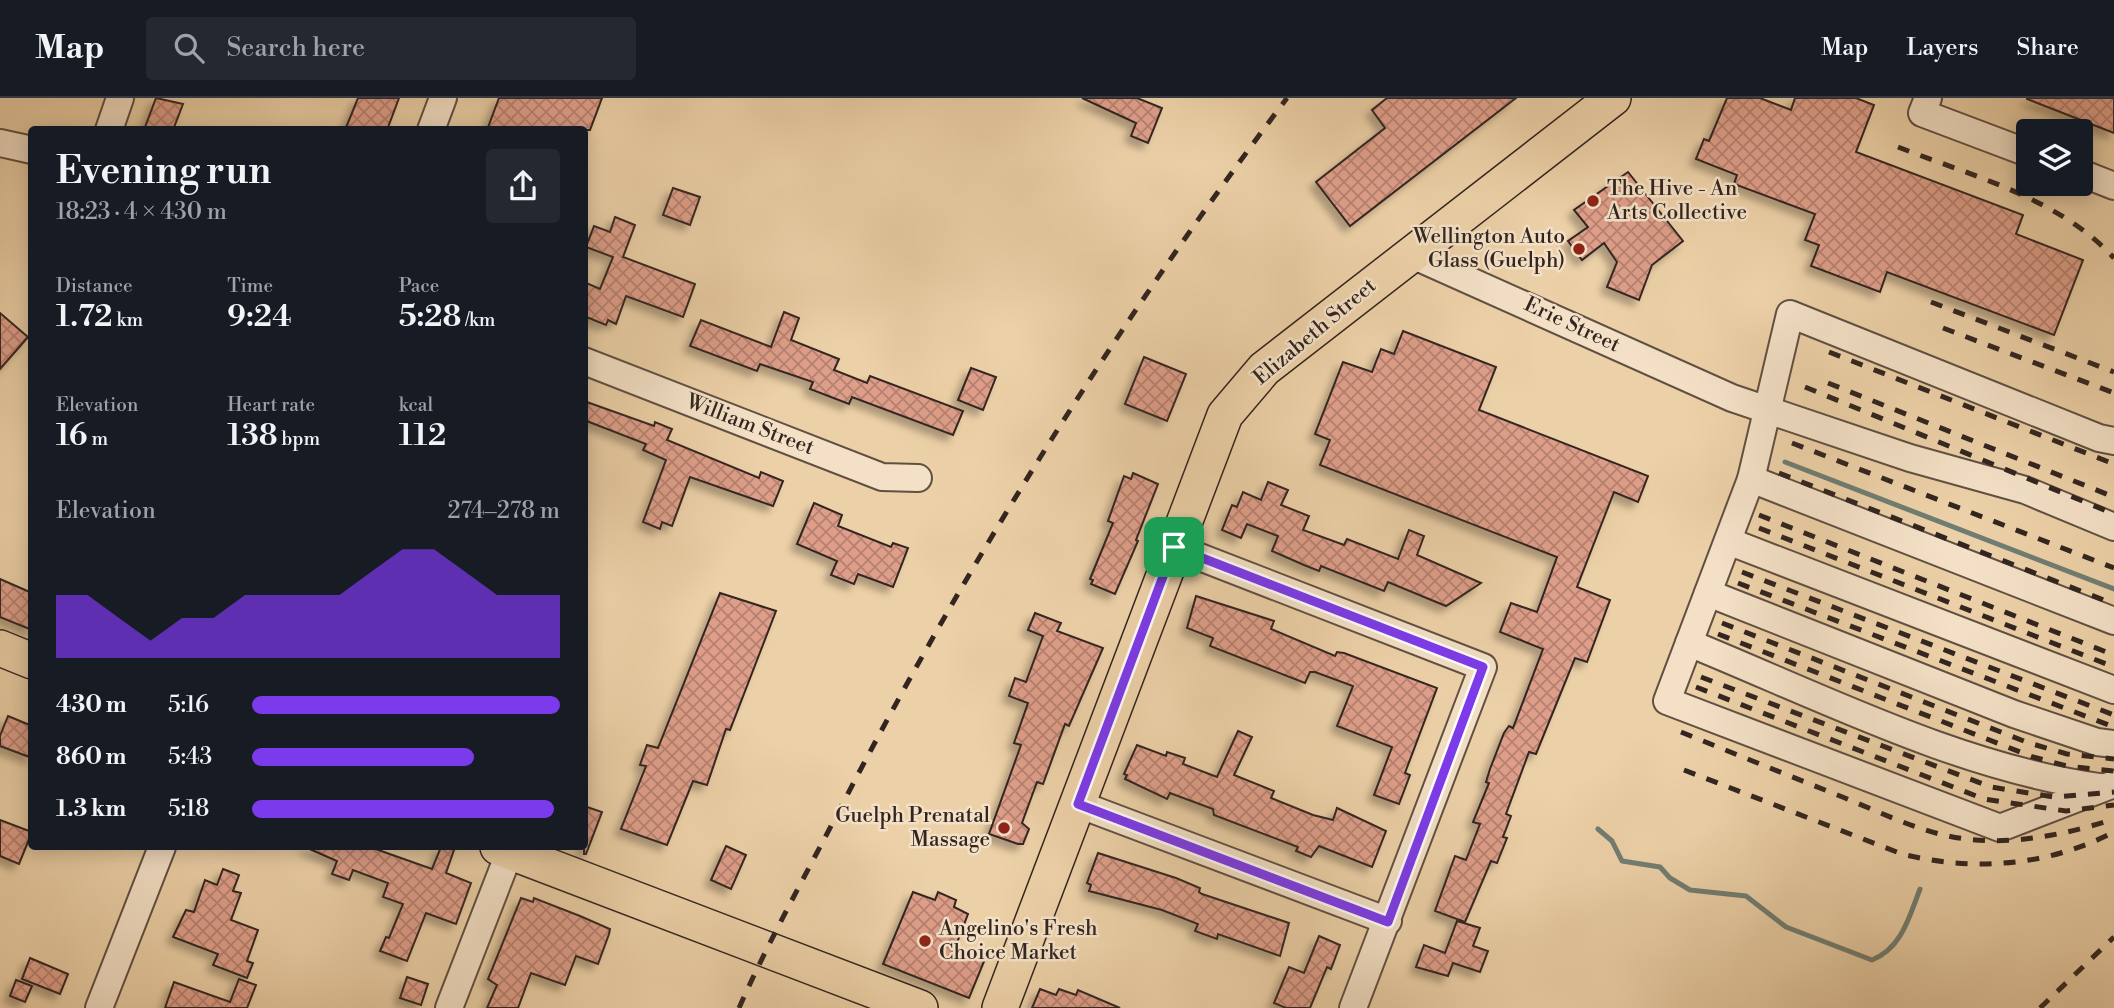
<!DOCTYPE html>
<meta charset="utf-8">
<style>
:root{--surface:#171b24;--page:#242831;--text:#f1f3f6;--muted:#9ea1a6;--line:#363941;--accent:#7c3aed}
body{margin:0;font-family:"Libre Bodoni",serif;background:var(--page);color:var(--text);height:100vh;display:flex;flex-direction:column;font-size:26px;white-space:nowrap}
*{box-sizing:border-box;margin:0}
p{font-size:23px;color:var(--muted)}
.icon{flex:none;width:38px;height:38px;fill:none;stroke:currentColor;stroke-width:2;stroke-linecap:round;stroke-linejoin:round}
.map{position:relative;flex:1;overflow:hidden}
.details{position:absolute;left:28px;top:28px;width:560px;height:724px;display:flex;flex-direction:column;background:var(--surface);border-radius:7px;box-shadow:0 4px 18px #0003}
.details>*{flex:none}
.buttons{position:absolute;left:2016px;top:21px;display:grid;gap:14px}
.buttons a{display:grid;place-items:center;width:77px;height:77px;border-radius:7px;background:var(--surface);box-shadow:0 4px 18px #0003;font-size:35px}
.pin{position:absolute;display:grid;place-items:center;width:60px;height:60px;color:#fff;margin:-30px;border-radius:14px;box-shadow:0 4px 10px #0006}
.round{display:grid;place-items:center;flex:none;width:74px;height:74px;border-radius:7px;background:var(--page)}
.head{display:flex;align-items:center;justify-content:space-between;height:119px;padding:0 28px}
h1{font-size:38px;font-weight:600;line-height:52px}
.figures{display:grid;grid-template-columns:repeat(3,1fr);gap:10px;height:119px;padding:7px 28px}
.figures div{display:grid;align-content:center}
.figures b{font-size:30px;font-weight:600}
.figures small{font-size:19px;font-weight:400}
.figures p{font-size:19px}
.chart{height:196px;padding:14px 28px}
.chart p{display:flex;justify-content:space-between}
.chart svg{width:100%;height:126px;margin-top:7px;fill:var(--accent);opacity:.7}
ul{padding:0 28px;list-style:none;font-size:23px}
li{display:grid;grid-template-columns:112px 84px 1fr;align-items:center;height:52px}
li i{height:18px;border-radius:9px;background:var(--accent)}
header{display:flex;align-items:center;gap:42px;box-sizing:border-box;height:98px;padding:0 35px;background:var(--surface);border-bottom:2px solid var(--line)}
header strong{font-size:33px}
nav{display:flex;gap:38px;margin-inline-start:auto;font-size:24px}
.search{width:490px;height:63px;background:var(--page);display:flex;align-items:center;gap:18px;box-sizing:border-box;padding:0 24px;border-radius:7px;color:var(--muted);font-size:26px}
.map>svg:first-child{display:block}
.lines{fill:none;stroke-linecap:round;stroke-linejoin:round}
.stream{stroke:#707d72;stroke-width:5}
.building{fill:url(#building-cross-hatch);stroke:#322520;stroke-width:2;filter:url(#shadow)}
.minor-casing{stroke:#605042;stroke-width:30}
.major-casing{stroke:#322520;stroke-width:38}
.minor{stroke:#f3e0c6;stroke-width:26}
.major{stroke:#ecd0a7;stroke-width:35}
.rail{stroke:#322520;stroke-width:5;stroke-dasharray:12 12;stroke-linecap:butt}
.route-casing{stroke:#fff;stroke-width:14}
.route{stroke:#7c3aed;stroke-width:9}
.poi-dot{fill:#8f2418;stroke:#f3e0c6;stroke-width:2.5}
.labels{text-anchor:middle;dominant-baseline:central;stroke-width:5;stroke-linejoin:round;paint-order:stroke}
.poi-label{font-size:21px;fill:#322520;stroke:#f3e0c6;text-anchor:start}
.street-label{font-size:21px;fill:#322520;stroke:#f3e0c6}
</style>
<header>
<strong>Map</strong>
<div class="search"><svg class="icon" aria-label="search" viewBox="0 0 24 24"><circle cx="10" cy="10" r="6"/><path d="M15 15l6 6"/></svg>Search here</div>
<nav><a>Map</a><a>Layers</a><a>Share</a></nav>
</header>
<div class="map">
<svg width="2114" height="910" viewBox="0 0 2114 910">
<defs>
<pattern id="building-cross-hatch" width="8" height="8" patternUnits="userSpaceOnUse" patternTransform="scale(1.75)"><rect width="8" height="8" fill="#de9e89"/><path d="M0 0l8 8M0 8l8-8" fill="none" stroke="#b58170"/></pattern>
<filter id="shadow"><feDropShadow dx="-6" dy="6" stdDeviation="3.5" flood-color="#0004"/></filter>
</defs>
<rect width="100%" height="100%" fill="#ecd0a7"/>
<filter id="stains"><feTurbulence type="fractalNoise" baseFrequency=".00286" numOctaves="4"/><feColorMatrix values="0 0 0 0 .2 0 0 0 0 .09 0 0 0 0 .02 0 0 0 .5 -.17"/></filter>
<radialGradient id="worn" r=".72"><stop offset=".6" stop-color="#630" stop-opacity="0"/><stop offset="1" stop-color="#630" stop-opacity=".3"/></radialGradient>
<g class="lines">
<g class="stream">
<polyline points="1785,364 2114,491"/>
<path d="M1598,731L1612,743L1622,763L1660,769L1670,780L1690,792L1746,798L1786,829L1872,862C1902,850 1909,819 1920,791"/>
</g>
</g>
<g class="building">
<polygon points="156,0 183,6 173,32 144,32"/>
<polygon points="358,0 399,0 387,32 345,32"/>
<polygon points="499,0 602,0 590,32 487,32"/>
<polygon points="1082,0 1137,0 1162,10 1148,45 1131,38 1136,25"/>
<polygon points="1387,0 1516,0 1350,128 1316,84 1385,30 1372,12"/>
<polygon points="1727,0 1760,0 1791,12 1795,0 1856,0 1874,7 1856,54 2023,117 2016,136 2083,162 2054,237 1887,174 1880,194 1811,168 1819,147 1805,142 1815,116 1734,86 1737,77 1696,61 1704,41 1709,43"/>
<polygon points="2027,0 2114,0 2114,35 2027,1"/>
<polygon points="1628,74 1683,143 1652,167 1639,202 1607,189 1617,164 1604,145 1582,162 1568,143 1588,129 1574,112"/>
<polygon points="673,90 700,99 690,127 663,117"/>
<polygon points="615,119 635,127 623,159 695,186 683,219 626,198 616,226 608,222 606,227 584,218 584,184 600,191 613,159 586,149 594,128 610,134"/>
<polygon points="784,214 799,220 791,242 839,261 834,272 867,285 870,278 963,313 953,337 852,299 849,306 810,291 813,284 760,266 757,273 690,248 701,222 771,249"/>
<polygon points="0,215 28,239 0,271"/>
<polygon points="1403,233 1496,269 1479,312 1648,378 1638,404 1614,394 1577,489 1610,502 1587,564 1575,560 1536,656 1529,654 1506,716 1511,718 1503,739 1507,740 1497,765 1491,763 1465,824 1435,813 1455,758 1466,762 1480,726 1473,724 1489,685 1486,684 1490,671 1504,635 1509,628 1513,630 1543,551 1500,534 1511,505 1537,514 1557,459 1320,367 1330,342 1315,336 1343,264 1372,274 1381,251 1394,256"/>
<polygon points="1144,259 1186,276 1167,323 1125,306"/>
<polygon points="971,270 996,279 983,312 958,302"/>
<polygon points="584,303 654,328 655,324 672,331 667,342 759,380 761,374 783,383 773,408 690,379 672,428 662,424 660,431 643,424 666,362 643,352 646,346 584,322"/>
<polygon points="1133,375 1158,386 1136,442 1138,443 1115,496 1091,486 1093,482 1090,481 1113,425 1108,423 1124,378 1131,381"/>
<polygon points="1268,384 1288,392 1281,407 1309,418 1303,432 1344,447 1347,441 1398,461 1409,432 1424,438 1417,457 1481,485 1446,508 1388,484 1384,493 1321,468 1319,473 1304,467 1272,453 1278,438 1247,426 1241,440 1222,432 1232,407 1237,409 1243,394 1261,402"/>
<polygon points="814,405 842,417 838,428 891,449 893,445 908,450 893,489 858,476 854,486 831,477 837,463 797,446"/>
<polygon points="0,481 32,495 32,532 0,519"/>
<polygon points="720,495 776,513 730,632 726,631 707,687 693,683 667,747 621,731 646,668 640,667 647,647 658,650"/>
<polygon points="1196,498 1274,523 1271,531 1335,558 1337,554 1344,555 1437,590 1405,675 1410,677 1399,706 1374,697 1392,649 1337,628 1353,588 1315,574 1310,574 1305,585 1210,548 1213,540 1187,530"/>
<polygon points="1035,515 1061,525 1057,533 1103,550 1069,628 1065,626 1043,686 1037,684 1022,725 1029,731 1023,746 1018,746 989,736 1021,647 1014,645 1028,605 1009,598 1015,580 1026,584 1043,538 1028,532"/>
<polygon points="8,618 32,628 32,660 0,648 0,638"/>
<polygon points="1238,633 1252,639 1234,677 1274,693 1271,700 1313,717 1333,722 1337,710 1386,733 1372,769 1319,748 1311,759 1296,753 1298,749 1214,717 1213,711 1170,695 1167,701 1125,681 1127,677 1124,676 1137,647 1166,658 1167,654 1185,660 1183,666 1217,679"/>
<polygon points="584,708 602,714 586,756 584,756"/>
<polygon points="0,722 32,734 19,766 0,758"/>
<polygon points="726,748 746,757 731,791 711,782"/>
<polygon points="305,749 370,749 432,771 441,749 455,749 446,775 471,785 456,826 426,815 407,863 380,853 386,839 389,840 403,806 383,799 388,785 353,772 349,782 332,776 337,763"/>
<polygon points="1098,755 1176,780 1200,790 1199,794 1202,796 1289,825 1280,858 1218,836 1217,841 1195,833 1198,826 1162,812 1089,793 1091,787 1087,785"/>
<polygon points="223,771 239,777 233,793 241,795 231,822 258,832 247,863 253,865 247,880 213,867 218,856 173,839 186,812 194,814 205,782 217,787"/>
<polygon points="913,794 935,802 938,794 956,802 954,809 968,816 955,850 985,861 969,900 883,866"/>
<polygon points="521,800 533,804 534,800 580,818 610,831 609,836 598,866 576,858 565,887 531,875 518,910 487,910 497,887 488,881"/>
<polygon points="1457,823 1480,830 1473,848 1488,853 1480,874 1453,865 1448,878 1416,869 1424,847 1445,855"/>
<polygon points="1319,838 1340,847 1331,871 1327,869 1310,910 1286,910 1274,905 1289,869 1304,875"/>
<polygon points="30,860 68,876 60,896 22,881"/>
<polygon points="407,879 428,886 421,907 400,900"/>
<polygon points="239,881 256,887 247,910 165,910 174,884 230,904"/>
<polygon points="16,882 32,888 25,904 10,898"/>
<polygon points="1040,891 1056,897 1059,891 1076,897 1078,892 1120,910 1032,910"/>
</g>
<g class="lines">
<defs>
<g id="minor">
<polyline points="1928,0 1922,15 2028,55"/>
<polyline points="109,32 120,0"/>
<polyline points="431,32 443,0"/>
<polyline points="0,45 32,52"/>
<polyline points="2081,75 2114,88"/>
<polyline points="1410,156 1732,300 1910,360 2025,392 2114,429"/>
<polyline points="584,263 882,379 918,380"/>
<polyline points="2114,343 2099,340 1790,216 1751,381 1667,603 2000,730 2114,686"/>
<polyline points="1751,381 2114,523"/>
<polyline points="1728,443 2114,592"/>
<polyline points="1174,449 1483,569 1353,910"/>
<polyline points="1708,495 2014,616 2097,644 2114,646"/>
<path d="M1689,545C1819,598 1960,670 2099,689"/>
<polyline points="1078,706 1388,823"/>
<polyline points="99,910 162,749"/>
<polyline points="449,910 510,753"/>
</g>
<g id="major">
<polyline points="0,550 32,563"/>
<polyline points="498,749 920,910"/>
<polyline points="1000,910 1225,317 1264,271 1613,0"/>
</g>
</defs>
<use href="#minor" class="minor-casing"/>
<use href="#major" class="major-casing"/>
<use href="#minor" class="minor"/>
<use href="#major" class="major"/>
<g class="rail">
<path d="M1898,49C1972,78 2059,100 2114,160"/>
<polyline points="1931,204 2114,274"/>
<polyline points="1943,230 2114,295"/>
<polyline points="1829,254 2114,366"/>
<polyline points="1828,285 2114,399"/>
<polyline points="1805,289 2114,416"/>
<polyline points="1792,345 2114,470"/>
<polyline points="1779,375 2114,506"/>
<polyline points="1759,417 2114,557"/>
<polyline points="1759,430 2114,569"/>
<polyline points="1742,474 2114,617"/>
<polyline points="1738,485 2114,629"/>
<polyline points="1722,525 2029,645 2067,656 2114,661"/>
<polyline points="1718,536 2033,659 2067,668 2114,673"/>
<polyline points="1701,579 1991,689 2054,699 2114,694"/>
<polyline points="1696,589 1984,701 2066,713 2114,707"/>
<path d="M1681,634C1735,656 1790,678 1845,700C1884,716 1924,736 1966,741C2015,747 2068,736 2114,721"/>
<path d="M1684,672L1902,756C1974,774 2048,768 2114,734"/>
<path d="M739,910C770,840 808,773 843,705C972,457 1119,223 1287,0"/>
<polyline points="2040,910 2114,839"/>
</g>
</g>
<g class="lines">
<defs>
<polygon id="route" points="1174,449 1483,569 1388,824 1078,706"/>
</defs>
<use href="#route" class="route-casing"/>
<use href="#route" class="route"/>
</g>
<g class="poi-dot">
<circle cx="1593" cy="103" r="7"/>
<circle cx="1579" cy="151" r="7"/>
<circle cx="1004" cy="730" r="7"/>
<circle cx="925" cy="843" r="7"/>
</g>
<g class="labels">
<g class="poi-label">
<text x="1607" y="91">The Hive - An<tspan x="1607" dy="24">Arts Collective</tspan></text>
<text x="1565" y="139" text-anchor="end">Wellington Auto<tspan x="1565" dy="24">Glass (Guelph)</tspan></text>
<text x="990" y="718" text-anchor="end">Guelph Prenatal<tspan x="990" dy="24">Massage</tspan></text>
<text x="939" y="831">Angelino's Fresh<tspan x="939" dy="24">Choice Market</tspan></text>
</g>
<g class="street-label">
<text transform="translate(1572 227) rotate(25)">Erie Street</text>
<text transform="translate(1315 234) rotate(-40)">Elizabeth Street</text>
<text transform="translate(750 327) rotate(21)">William Street</text>
</g>
</g>
<rect width="100%" height="100%" filter="url(#stains)"/>
<rect width="100%" height="100%" fill="url(#worn)"/>
</svg>
<div class="buttons">
<a><svg class="icon" aria-label="layers" viewBox="0 0 24 24"><path d="M12 4l9 5-9 5-9-5zM3 14l9 5 9-5"/></svg></a>
</div>
<div class="pin" style="left:1174px;top:449px;background:#1e9e55"><svg class="icon" aria-label="arrive" viewBox="0 0 24 24"><path d="M6 21V4h12l-3 4 3 4H6"/></svg></div>
<section class="details">
<div class="head"><div><h1>Evening run</h1><p>18:23 · 4 × 430 m</p></div><a class="round"><svg class="icon" aria-label="share" viewBox="0 0 24 24"><path d="M12 15V3M7 8l5-5 5 5M5 13v7h14v-7"/></svg></a></div>
<div class="figures">
<div><p>Distance</p><b>1.72<small> km</small></b></div>
<div><p>Time</p><b>9:24</b></div>
<div><p>Pace</p><b>5:28<small> /km</small></b></div>
</div>
<div class="figures">
<div><p>Elevation</p><b>16<small> m</small></b></div>
<div><p>Heart rate</p><b>138<small> bpm</small></b></div>
<div><p>kcal</p><b>112</b></div>
</div>
<div class="chart"><p><span>Elevation</span>274–278 m</p>
<svg viewBox="0 0 160 44" preserveAspectRatio="none"><path d="M0 44V22L10 22L20 30L30 38L40 30L50 30L60 22L70 22L80 22L90 22L100 14L110 6L120 6L130 14L140 22L150 22L160 22V44z"/></svg>
</div>
<ul>
<li><b>430 m</b>5:16<i style="width:100%"></i></li>
<li><b>860 m</b>5:43<i style="width:72%"></i></li>
<li><b>1.3 km</b>5:18<i style="width:98%"></i></li>
</ul>
</section>
</div>
